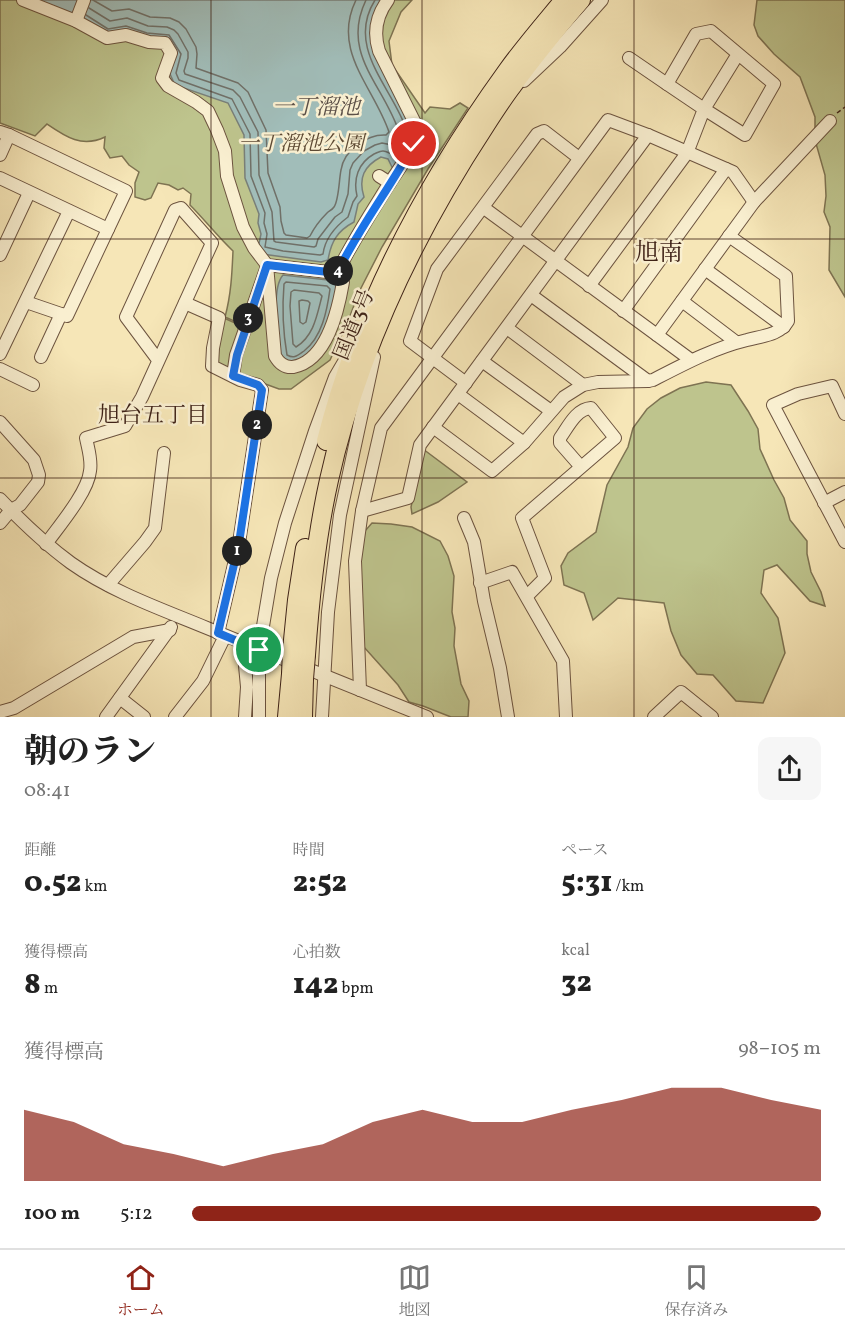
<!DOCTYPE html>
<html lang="ja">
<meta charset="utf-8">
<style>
:root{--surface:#fff;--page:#f6f6f6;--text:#222;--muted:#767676;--line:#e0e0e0;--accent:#8f2418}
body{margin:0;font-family:Vollkorn,"Noto Serif JP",serif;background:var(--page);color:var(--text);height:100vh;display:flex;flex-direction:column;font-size:22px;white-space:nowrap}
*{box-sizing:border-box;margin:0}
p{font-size:20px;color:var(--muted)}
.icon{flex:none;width:33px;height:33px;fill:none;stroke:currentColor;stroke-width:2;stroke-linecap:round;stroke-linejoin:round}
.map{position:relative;height:717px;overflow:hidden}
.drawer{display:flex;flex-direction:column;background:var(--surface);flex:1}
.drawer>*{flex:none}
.pin{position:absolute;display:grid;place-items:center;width:51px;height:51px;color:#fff;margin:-26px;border:3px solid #fff;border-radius:50%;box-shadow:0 2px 6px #0007}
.km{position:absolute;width:30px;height:30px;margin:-15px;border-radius:50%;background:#222;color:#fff;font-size:16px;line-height:30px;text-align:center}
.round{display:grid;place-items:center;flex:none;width:63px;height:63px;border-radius:12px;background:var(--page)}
.headline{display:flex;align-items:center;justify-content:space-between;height:102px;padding:0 24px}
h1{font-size:33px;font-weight:800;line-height:45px}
.stats{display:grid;grid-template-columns:repeat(3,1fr);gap:9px;height:102px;padding:6px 24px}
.stats div{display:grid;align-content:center}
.stats b{font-size:30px;font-weight:800}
.stats small{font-size:16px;font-weight:400}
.stats p{font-size:16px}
.chart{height:168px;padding:12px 24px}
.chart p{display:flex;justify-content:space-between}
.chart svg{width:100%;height:108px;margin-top:6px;fill:var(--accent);opacity:.7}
ul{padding:0 24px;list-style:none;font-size:20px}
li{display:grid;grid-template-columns:96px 72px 1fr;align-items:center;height:45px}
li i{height:15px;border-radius:8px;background:var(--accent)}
.menu{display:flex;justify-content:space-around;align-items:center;height:84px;border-top:2px solid var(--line);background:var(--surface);font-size:16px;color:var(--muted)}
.menu a{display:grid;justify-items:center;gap:3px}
.menu .active{color:var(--accent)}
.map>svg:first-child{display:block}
.green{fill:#bec48d;stroke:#7e7352;stroke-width:1.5}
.water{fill:#a1bdb9;stroke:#797f78;stroke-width:1.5}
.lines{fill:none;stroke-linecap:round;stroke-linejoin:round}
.shore{stroke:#707068;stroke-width:1.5}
.minor-casing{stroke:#6c533f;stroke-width:14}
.highway-casing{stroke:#3e2217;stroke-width:20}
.path{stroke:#3e2217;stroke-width:1.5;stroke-dasharray:4.5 3;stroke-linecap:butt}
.minor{stroke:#f9efd0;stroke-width:12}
.highway{stroke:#f6e6b7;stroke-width:18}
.highway-bridge-casing{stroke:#3e2217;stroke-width:20;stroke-linecap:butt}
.highway-bridge{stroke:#f6e6b7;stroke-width:18}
.route-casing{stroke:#fff;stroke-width:12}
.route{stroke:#1a73e8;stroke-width:8}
.grid{fill:none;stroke:#3e2217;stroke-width:1.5;stroke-opacity:0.55}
.labels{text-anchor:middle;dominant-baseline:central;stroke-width:5;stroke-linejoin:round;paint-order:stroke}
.park-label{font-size:21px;font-style:italic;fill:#5e4a34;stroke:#f9efd0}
.street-label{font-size:21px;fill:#3e2217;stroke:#f9efd0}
.water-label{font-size:22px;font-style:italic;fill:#5c5048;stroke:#f9efd0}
.neighbourhood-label{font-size:22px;fill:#3e2217;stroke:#f9efd0}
.quarter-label{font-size:24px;fill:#3e2217;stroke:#f9efd0}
</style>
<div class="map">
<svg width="845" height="717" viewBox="0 0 845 717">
<rect width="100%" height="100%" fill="#f6e6b7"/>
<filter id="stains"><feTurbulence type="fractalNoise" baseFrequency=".00333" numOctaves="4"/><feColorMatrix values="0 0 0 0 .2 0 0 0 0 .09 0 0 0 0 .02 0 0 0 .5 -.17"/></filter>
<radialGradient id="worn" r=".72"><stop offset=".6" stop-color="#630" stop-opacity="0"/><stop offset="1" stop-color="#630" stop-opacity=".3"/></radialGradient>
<g class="green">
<path d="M0,0H412L401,12L389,41L392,65L425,113L430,107L450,109L460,103L468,108L428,169L382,247L359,292L347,324L330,360L291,389H279L238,374L241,324L225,317C231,295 232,274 233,251C217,236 205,220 190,205L191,194L183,188L178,190L169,185L158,183L151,198L145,200L135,197V183L139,172L129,165L122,156L110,158L104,148L105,137C82,148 66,137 47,124L35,136L0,123Z"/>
<polygon points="757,0 845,0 845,297 829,270 830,227 824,212 826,196 825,175 815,140 815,117 800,77 774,54 758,36 754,25"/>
<polygon points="224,318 244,327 231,373 214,365"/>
<polygon points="706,382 731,385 748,411 758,429 760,449 774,480 784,498 790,520 807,541 807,554 811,572 821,592 825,606 810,601 777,565 764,570 761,593 778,618 785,653 763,703 736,701 713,675 697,674 681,655 671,631 664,603 618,598 593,620 584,593 564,585 561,566 568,553 596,532 607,485 628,447 633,428 647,409 661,398 680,388"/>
<polygon points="423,449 467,482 438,502 412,514 411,507"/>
<polygon points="372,523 391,524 412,527 440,541 448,556 454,576 452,612 455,628 454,646 461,684 469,701 468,717 451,717 423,706 409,702 398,685 363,646 360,603 361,544 364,532"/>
</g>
<g class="water">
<path d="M30,0H382L370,33L414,130L396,167H392L388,159L381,157C364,166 358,178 364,197L358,204L354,222C337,231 331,242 328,260L321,262L262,254L258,248L261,234L258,223L259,214L245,178L244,135L228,103L175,85L170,74L166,41L106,35Z"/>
<path d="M283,275L337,281C334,304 329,337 311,353C306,357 299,360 294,364L281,358C279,338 270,290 283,275Z"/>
</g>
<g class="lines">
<g class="shore">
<path d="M93,0L112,11L129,9L150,17L170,18L179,22L186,29L196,47L197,54L196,68L238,83L248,92L266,130L268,173L280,207L281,221L284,233L286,235L307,238L310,236C314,228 320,220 327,213C329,211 332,210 334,207C339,200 339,179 341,170C344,150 367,134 386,135L389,132C374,87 331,51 356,0"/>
<path d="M89,8L110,21L127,18L148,26L167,27L174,30L178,34L188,52V58L184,71L185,74L233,90L240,97L258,132L259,175L272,212L274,241L276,242L314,247L316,246L318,239L328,226L335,217L342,212L348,194L350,170L353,163L364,151L375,145L382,143L392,145L399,132C384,85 340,54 366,0"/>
<path d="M86,15L108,29L126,26L147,33L169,35L181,54L176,73L179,80L232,99L250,134L251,176L265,213L264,223L267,234L265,247L283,251L320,255L323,254C325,238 336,226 348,217L353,202L357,196C353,179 358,163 374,154C377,153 379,151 383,151C387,151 392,155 396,155L407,131C393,88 345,48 375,0"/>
<path d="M286,282L327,286L330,289C327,311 322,337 304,351C297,356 294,359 287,355C283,332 282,308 284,284Z"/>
<path d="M294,290L319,293L322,296C317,315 314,336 296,347L293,344L290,306L291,292Z"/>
<polygon points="302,300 308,301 310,303 306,322 303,324 300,322 299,301"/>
</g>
<defs>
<g id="minor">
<path d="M23,0L76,21L107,38L126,35L149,42L165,43L171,53L162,78L168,86L196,102L208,111L217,130L225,151L227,176L243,227L254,248L267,265L275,356C279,363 284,368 293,367C327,361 338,311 343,282L337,273L267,265"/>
<polyline points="76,21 84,0"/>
<polyline points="629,58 667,84"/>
<polyline points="524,81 560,47 602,0"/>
<polyline points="0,132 9,135 126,191 67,316 26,302"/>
<polyline points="0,155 9,135"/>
<polyline points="379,176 390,183"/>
<polyline points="0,178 108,229"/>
<polyline points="484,208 691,360"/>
<polyline points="0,255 29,193"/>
<polyline points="705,269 784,327"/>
<path d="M337,273C352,242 371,213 389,184C400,167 414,150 419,131L379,51C373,32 376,16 388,0"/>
<polyline points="589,286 687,153 704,109 745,135 774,84 711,31 696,34 667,84 704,109 738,54"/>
<polyline points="531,295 648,381"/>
<polyline points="682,301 736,342"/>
<polyline points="185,303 219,318 213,348 212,366 240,380 258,385 262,390 239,543 218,633"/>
<polyline points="623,311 726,169"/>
<polyline points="507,328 583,385"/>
<polyline points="657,335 754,202 830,121"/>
<polyline points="0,354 69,211"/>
<polyline points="41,357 61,314"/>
<polyline points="482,361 551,411"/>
<polyline points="0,369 33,385"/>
<polyline points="233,376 236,355 266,269"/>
<polyline points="466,383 410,341 437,269 537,134 544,131 579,158"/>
<polyline points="458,394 524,443"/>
<polyline points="845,414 832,386 798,394 773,405 845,542"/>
<polyline points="0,422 34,460 39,475 38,482 20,505 11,510 0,523"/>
<path d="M433,427L492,471L524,443L564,397L583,385L598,382L648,381L653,380C684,364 714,348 747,340C762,336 780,335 788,321L786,276L729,236"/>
<path d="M0,499C22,522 45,544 71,563C112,592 161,609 207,628C280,658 353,687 427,717"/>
<polyline points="824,503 845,492"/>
<polyline points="362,511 408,498 420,445 648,135"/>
<polyline points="464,518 474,542 484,601 500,668 508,717"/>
<path d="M46,544C59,526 88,492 90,471C92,460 88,448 86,438L125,426L142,397L212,243L181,208L175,210L126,317L158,360"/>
<polyline points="480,583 512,572 563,661 566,717"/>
<polyline points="108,585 145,542 155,528 164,453"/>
<path d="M527,596L545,578L522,518L615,438L591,408C576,409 568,427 560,438V443L581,467"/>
<polyline points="243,644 247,687 245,717"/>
<polyline points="360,690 355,561 362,511 381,428 608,120 648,135 733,172 754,202"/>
<polyline points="120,698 144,717"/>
<polyline points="0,712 14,708 133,637 170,630"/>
<polyline points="106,717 171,627"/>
<polyline points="175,717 203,681 225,636"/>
<polyline points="259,717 259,650 271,578 285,523 315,431 335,377 345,360"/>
<polyline points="322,717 328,612 340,515 374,357"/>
<polyline points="654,717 681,692 712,717"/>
</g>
<g id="highway">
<path d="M326,441C360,307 426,183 507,71C525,46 545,23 564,0"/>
<polyline points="292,650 297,600 305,548"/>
<path d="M306,655C310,597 316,538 329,480C357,354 414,234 485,126C494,112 503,98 513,85C534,56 557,28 581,0"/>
<polyline points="287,717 291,674"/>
<polyline points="303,717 304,679"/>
</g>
</defs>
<use href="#minor" class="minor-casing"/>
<use href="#highway" class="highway-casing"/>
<polyline class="path" points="837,113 845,107"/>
<use href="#minor" class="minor"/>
<use href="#highway" class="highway"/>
<defs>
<g id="highway-bridge">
<polyline points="291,674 292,650"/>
<polyline points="304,679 306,655"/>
</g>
</defs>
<use href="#highway-bridge" class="highway-bridge-casing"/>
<use href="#highway-bridge" class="highway-bridge"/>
</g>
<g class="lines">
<defs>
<path id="route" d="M259,650L218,633L239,543L262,390L258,385L233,376L237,355L267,265L337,273C359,228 390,188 414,144"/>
</defs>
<use href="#route" class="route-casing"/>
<use href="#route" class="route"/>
</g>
<path class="grid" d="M211,0V717M422,0V717M634,0V717M0,239H845M0,478H845"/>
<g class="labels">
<g class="park-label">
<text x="301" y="144">一丁溜池公園</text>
</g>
<g class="street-label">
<text transform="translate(355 325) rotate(-68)">国道3号</text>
</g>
<g class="water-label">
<text x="316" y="108">一丁溜池</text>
</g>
<g class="neighbourhood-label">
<text x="153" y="416">旭台五丁目</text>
</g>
<g class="quarter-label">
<text x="659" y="254">旭南</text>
</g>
</g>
<rect width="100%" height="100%" filter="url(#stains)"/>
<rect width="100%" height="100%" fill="url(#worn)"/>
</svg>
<div class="pin" style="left:259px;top:650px;background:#1e9e55"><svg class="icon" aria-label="arrive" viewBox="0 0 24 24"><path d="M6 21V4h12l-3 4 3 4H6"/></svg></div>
<div class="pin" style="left:414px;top:144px;background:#d93025"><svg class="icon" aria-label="check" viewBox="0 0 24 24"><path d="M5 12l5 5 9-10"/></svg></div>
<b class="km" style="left:237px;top:551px">1</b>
<b class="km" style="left:257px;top:425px">2</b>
<b class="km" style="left:248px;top:318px">3</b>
<b class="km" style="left:338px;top:271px">4</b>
</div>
<section class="drawer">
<div class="headline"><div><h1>朝のラン</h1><p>08:41</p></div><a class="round"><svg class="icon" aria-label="share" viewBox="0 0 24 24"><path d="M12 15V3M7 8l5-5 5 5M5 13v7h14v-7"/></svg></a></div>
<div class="stats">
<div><p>距離</p><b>0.52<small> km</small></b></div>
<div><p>時間</p><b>2:52</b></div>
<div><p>ペース</p><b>5:31<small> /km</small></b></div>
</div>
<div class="stats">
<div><p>獲得標高</p><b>8<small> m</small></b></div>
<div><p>心拍数</p><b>142<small> bpm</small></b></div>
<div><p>kcal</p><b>32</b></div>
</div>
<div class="chart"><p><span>獲得標高</span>98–105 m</p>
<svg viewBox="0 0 160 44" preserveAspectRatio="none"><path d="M0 44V15L10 20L20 29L30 33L40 38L50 33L60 29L70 20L80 15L90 20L100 20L110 15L120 11L130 6L140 6L150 11L160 15V44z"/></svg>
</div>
<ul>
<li><b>100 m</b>5:12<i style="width:100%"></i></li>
</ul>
</section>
<nav class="menu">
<a class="active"><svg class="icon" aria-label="home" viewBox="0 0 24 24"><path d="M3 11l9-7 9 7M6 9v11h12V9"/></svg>ホーム</a>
<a><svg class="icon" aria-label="map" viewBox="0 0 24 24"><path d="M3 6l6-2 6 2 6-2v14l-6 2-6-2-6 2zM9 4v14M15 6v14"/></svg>地図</a>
<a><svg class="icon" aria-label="saved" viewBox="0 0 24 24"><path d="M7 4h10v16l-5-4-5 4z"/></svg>保存済み</a>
</nav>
